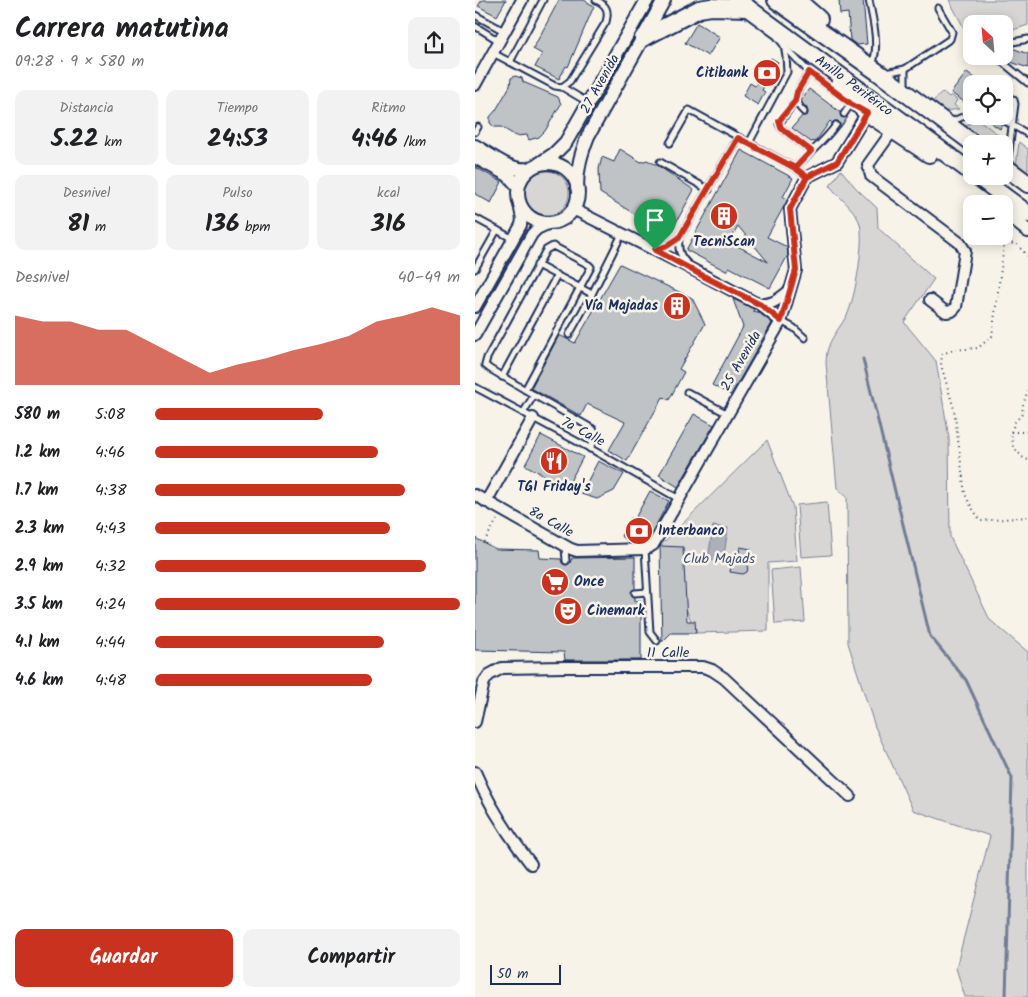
<!DOCTYPE html>
<html lang="es">
<meta charset="utf-8">
<style>
:root{--surface:#fff;--page:#f2f2f2;--text:#202124;--muted:#757577;--accent:#c8321e}
body{margin:0;font-family:Kalam,sans-serif;background:var(--page);color:var(--text);height:100vh;display:flex;flex-direction:column;font-size:19px;white-space:nowrap}
*{box-sizing:border-box;margin:0}
p{font-size:16px;color:var(--muted)}
.icon{flex:none;width:28px;height:28px;fill:none;stroke:currentColor;stroke-width:2;stroke-linecap:round;stroke-linejoin:round}
.map{position:relative;flex:1;overflow:hidden}
.drawer{display:flex;flex-direction:column;background:var(--surface);width:475px}
.drawer>*{flex:none}
.needle{width:32px;rotate:334deg}
.fabs{position:absolute;left:488px;top:15px;display:grid;gap:10px}
.fabs a{display:grid;place-items:center;width:50px;height:50px;border-radius:10px;background:var(--surface);box-shadow:0 2px 12px #0003;font-size:25px}
.scale{position:absolute;left:15px;bottom:12px;width:71px;box-sizing:border-box;padding-left:5px;border:2px solid #1b2f5e;border-top:0;font-size:14px;line-height:18px;white-space:nowrap;color:#1b2f5e;-webkit-text-stroke:4px #f7f3e8;paint-order:stroke}
.pin{position:absolute;display:grid;place-items:center;width:42px;height:42px;color:#fff;margin:-51px -21px;border-radius:50% 50% 50% 0;rotate:-45deg;box-shadow:0 0 5px #0007}
.pin .icon{rotate:45deg}
.round{display:grid;place-items:center;flex:none;width:52px;height:52px;border-radius:10px;background:var(--page)}
.headline{display:flex;align-items:center;justify-content:space-between;height:85px;padding:0 15px}
h1{font-size:28px;font-weight:800;line-height:38px}
.stats{display:grid;grid-template-columns:repeat(3,1fr);gap:8px;height:85px;padding:5px 15px}
.stats div{display:grid;align-content:center;border-radius:10px;background:var(--page);text-align:center}
.stats b{font-size:25px;font-weight:800}
.stats small{font-size:14px;font-weight:400}
.stats p{font-size:14px}
.chart{height:140px;padding:10px 15px}
.chart p{display:flex;justify-content:space-between}
.chart svg{width:100%;height:90px;margin-top:5px;fill:var(--accent);opacity:.7}
.button{display:flex;gap:10px;margin-top:auto;padding:10px 15px}
.button a{flex:1;height:58px;border-radius:10px;background:var(--accent);color:#fff;font-size:20px;font-weight:800;line-height:58px;text-align:center}
.button a+a{background:var(--page);color:var(--text)}
ul{padding:0 15px;list-style:none;font-size:16px}
li{display:grid;grid-template-columns:80px 60px 1fr;align-items:center;height:38px}
li i{height:12px;border-radius:6px;background:var(--accent)}
main{display:flex;flex:1;min-height:0}
.map>svg:first-child{display:block}
.green{fill:#d7d6d4;stroke:#798299}
.water{fill:#acb0b9;stroke:#727c95}
.lines{fill:none;stroke-linecap:round;stroke-linejoin:round}
.stream{stroke:#727c95;stroke-width:3}
.building{fill:#c0c3c5;stroke:#1b2f5e;fill-rule:evenodd}
.service-casing{stroke:#1b2f5e;stroke-width:9}
.minor-casing{stroke:#1b2f5e;stroke-width:14}
.tertiary-casing{stroke:#1b2f5e;stroke-width:16}
.trunk-casing{stroke:#1b2f5e;stroke-width:20}
.path{stroke:#1b2f5e;stroke-width:2;stroke-dasharray:1 4;stroke-linecap:butt}
.service{stroke:#f7f3e8;stroke-width:5}
.minor{stroke:#f7f3e8;stroke-width:10}
.tertiary{stroke:#f7f3e8;stroke-width:12}
.trunk{stroke:#f7f3e8;stroke-width:16}
.route-casing{stroke:#fff;stroke-width:10}
.route{stroke:#c8321e;stroke-width:6}
.labels{text-anchor:middle;dominant-baseline:central;stroke-width:5;stroke-linejoin:round;paint-order:stroke}
.poi-label{font-size:14px;font-weight:bold;fill:#1b2f5e;stroke:#f7f3e8;text-anchor:start}
.street-label{font-size:14px;fill:#1b2f5e;stroke:#f7f3e8}
.park-label{font-size:14px;fill:#415076;stroke:#f7f3e8}
</style>
<main>
<section class="drawer">
<div class="headline"><div><h1>Carrera matutina</h1><p>09:28 · 9 × 580 m</p></div><a class="round"><svg class="icon" aria-label="share" viewBox="0 0 24 24"><path d="M12 15V3M7 8l5-5 5 5M5 13v7h14v-7"/></svg></a></div>
<div class="stats">
<div><p>Distancia</p><b>5.22<small> km</small></b></div>
<div><p>Tiempo</p><b>24:53</b></div>
<div><p>Ritmo</p><b>4:46<small> /km</small></b></div>
</div>
<div class="stats">
<div><p>Desnivel</p><b>81<small> m</small></b></div>
<div><p>Pulso</p><b>136<small> bpm</small></b></div>
<div><p>kcal</p><b>316</b></div>
</div>
<div class="chart"><p><span>Desnivel</span>40–49 m</p>
<svg viewBox="0 0 160 44" preserveAspectRatio="none"><path d="M0 44V10L10 13L20 13L30 17L40 17L50 24L60 31L70 38L80 34L90 31L100 27L110 24L120 20L130 13L140 10L150 6L160 10V44z"/></svg>
</div>
<ul>
<li><b>580 m</b>5:08<i style="width:55%"></i></li>
<li><b>1.2 km</b>4:46<i style="width:73%"></i></li>
<li><b>1.7 km</b>4:38<i style="width:82%"></i></li>
<li><b>2.3 km</b>4:43<i style="width:77%"></i></li>
<li><b>2.9 km</b>4:32<i style="width:89%"></i></li>
<li><b>3.5 km</b>4:24<i style="width:100%"></i></li>
<li><b>4.1 km</b>4:44<i style="width:75%"></i></li>
<li><b>4.6 km</b>4:48<i style="width:71%"></i></li>
</ul>
<div class="button"><a>Guardar</a><a>Compartir</a></div>
</section>
<div class="map">
<svg width="553" height="997" viewBox="0 0 553 997">
<rect width="100%" height="100%" fill="#f7f3e8"/>
<filter id="ink" filterUnits="userSpaceOnUse"><feTurbulence type="fractalNoise" baseFrequency=".02" numOctaves="2"/><feDisplacementMap in="SourceGraphic" scale="10" xChannelSelector="R" yChannelSelector="G"/><feConvolveMatrix kernelMatrix="1 2 1 2 8 2 1 2 1" color-interpolation-filters="sRGB"/></filter>
<g filter="url(#ink)">
<g class="green">
<polygon points="474,0 553,0 553,25 529,33 529,24 496,24 496,41"/>
<polygon points="468,92 474,97 476,95 482,100 479,105 484,109 465,112 456,103"/>
<polygon points="501,120 504,120 525,136 527,144 510,144 488,127"/>
<polygon points="544,142 553,149 553,174 541,166"/>
<path d="M366,170L381,188L402,208L403,228L459,279L429,322L461,361L474,438L475,537L515,620L553,652V997H490L481,968L515,836L438,810L400,727L373,643L372,497L362,488L351,363C351,341 362,333 372,315C380,300 391,236 384,221C378,207 364,198 355,186Z"/>
<circle cx="72" cy="193" r="22"/>
<polygon points="292,440 318,507 322,561 293,563 293,631 221,633 185,546"/>
<polygon points="352,502 356,555 326,557 322,505"/>
<polygon points="326,567 330,622 300,624 296,570"/>
</g>
<polygon class="water" points="238,526 253,528 248,562 233,559"/>
<g class="lines">
<polyline class="stream" points="388,359 455,636 491,680 537,778 531,997"/>
</g>
<g class="building">
<polygon points="7,0 31,0 22,16 3,6"/>
<polygon points="84,0 109,0 119,6 93,67 91,66 84,79 60,67 67,54 58,49"/>
<polygon points="364,0 388,0 392,44 382,45 375,40 373,13 365,14"/>
<polygon points="222,23 245,37 233,56 210,43"/>
<polygon points="537,48 553,54 553,68 533,61"/>
<polygon points="296,58 303,62 287,90 290,92 283,105 268,96 275,83 280,86"/>
<polygon points="492,72 508,84 496,84 496,96 491,103 476,93"/>
<polygon points="40,76 47,78 48,82 83,97 86,104 70,131 64,137 54,140 52,135 41,136 26,127 19,127 15,123 15,117 21,110 35,86 36,78"/>
<polygon points="334,89 365,112 366,117 373,117 365,128 365,124 363,121 360,121 357,123 355,121 341,141 336,142 317,128 327,116 330,116 333,114 332,108 328,104 326,100"/>
<polygon points="506,116 533,116 526,118 526,122 527,124 525,129"/>
<polygon points="145,149 166,162 172,160 182,165 219,190 194,235 125,193 124,169 127,157 139,162"/>
<path d="M266,150L318,178L308,197L313,199L292,237L312,247L313,255L295,288L254,267L251,271L211,250ZM263,226L293,262L255,242Z"/>
<polygon points="0,167 27,182 16,203 0,194"/>
<polygon points="145,264 217,298 230,324 204,369 209,372 194,400 188,397 152,461 134,450 150,422 112,404 106,416 56,388 84,335 100,343"/>
<polygon points="258,299 279,309 278,311 283,312 297,323 256,395 237,385 268,327"/>
<polygon points="219,414 239,425 203,487 184,475"/>
<polygon points="66,435 108,457 92,487 50,465"/>
<polygon points="123,461 149,474 139,491 122,499 106,494"/>
<polygon points="175,491 194,501 173,540 157,543 146,536 156,518 159,520"/>
<polygon points="0,538 21,549 64,550 65,558 86,559 87,563 91,565 95,563 97,558 160,557 160,589 156,593 160,597 160,601 166,600 166,660 90,660 89,652 0,650"/>
<polygon points="185,546 208,547 212,621 220,621 221,633 196,633 187,642"/>
<polygon points="265,547 276,549 272,572 268,574 255,572 257,562 263,563"/>
</g>
<g class="lines">
<defs>
<g id="service">
<path d="M394,0C398,21 405,45 397,66"/>
<polyline points="0,15 29,31"/>
<polyline points="0,26 24,41"/>
<polyline points="309,46 334,72 362,93"/>
<polyline points="529,47 538,42 553,39"/>
<polyline points="18,53 80,86 87,87 114,103"/>
<polyline points="525,56 526,61 553,83"/>
<polyline points="35,62 68,0"/>
<polyline points="430,69 430,88"/>
<polyline points="410,73 430,69 475,39 477,32 463,8"/>
<path d="M87,87L95,81L131,22C134,11 132,5 121,0"/>
<polyline points="529,94 539,100 540,104 532,166"/>
<polyline points="320,101 304,124 306,128 336,151"/>
<path d="M329,112C313,98 326,87 334,72"/>
<polyline points="369,114 376,104"/>
<polyline points="530,121 553,134"/>
<polyline points="476,122 496,113"/>
<polyline points="0,132 3,127"/>
<polyline points="195,143 214,110 320,168 332,177"/>
<polyline points="274,143 312,72 311,56 309,45 303,38"/>
<polyline points="185,162 234,190"/>
<path d="M320,168C333,154 349,142 361,125"/>
<polyline points="0,218 22,230 0,269"/>
<polyline points="22,230 38,239"/>
<path d="M204,238C203,249 204,255 212,263"/>
<polyline points="181,249 192,246 204,238 263,138"/>
<polyline points="62,265 117,294 147,234"/>
<polyline points="306,321 319,328 330,338"/>
<polyline points="94,335 117,294"/>
<polyline points="27,377 82,275"/>
<polyline points="0,387 118,450 204,499"/>
<polyline points="50,390 116,267 114,265 78,246 71,250 12,358 10,365 15,369 59,395 118,429 121,434 115,449"/>
<polyline points="212,392 251,413"/>
<polyline points="48,413 59,395"/>
<polyline points="90,547 91,561"/>
<polyline points="170,549 175,632 182,641"/>
<polyline points="160,593 172,592"/>
</g>
<g id="minor">
<polyline points="0,85 47,0"/>
<polyline points="418,130 393,165 396,176 485,243 490,251 481,307 477,311 471,312 455,300"/>
<path d="M98,209L209,265L279,302C294,308 303,300 314,291"/>
<polyline points="286,305 306,321"/>
<polyline points="0,307 46,225 47,219 44,204"/>
<polyline points="0,335 57,234 62,229 75,223"/>
<polyline points="0,495 96,549 102,551 170,549 178,545 306,321 321,270 315,209 332,177 362,162 392,113"/>
<polyline points="11,502 58,418"/>
<polyline points="0,722 9,682 14,675 27,668 90,667 228,667 237,670 249,678 375,796"/>
<path d="M0,772C14,805 34,836 56,864"/>
</g>
<g id="tertiary">
<path d="M0,146C16,155 35,172 55,169"/>
<polyline points="0,157 33,175 43,186"/>
<circle cx="73" cy="193" r="30"/>
<polyline points="64,164 79,154 91,142 172,0"/>
<path d="M102,187C102,168 106,154 113,136L189,0"/>
<polyline points="529,210 534,216 553,231"/>
</g>
<g id="trunk">
<path id="s1" d="M262,0L496,172"/>
<polyline points="301,0 404,73 499,144"/>
<polyline points="322,0 344,19"/>
<polyline points="168,38 224,9 236,7 273,8"/>
<polyline points="364,85 392,113 454,154"/>
<polyline points="529,166 553,184"/>
<polyline points="502,176 553,214"/>
</g>
</defs>
<use href="#service" class="service-casing"/>
<use href="#minor" class="minor-casing"/>
<use href="#tertiary" class="tertiary-casing"/>
<use href="#trunk" class="trunk-casing"/>
<g class="path">
<polyline points="553,256 542,245 535,243 529,246 517,336 503,348 478,350 467,354 466,365 479,409 490,494 497,508 506,521 553,517"/>
<polyline points="553,390 548,405 547,414 540,422 536,432 538,446 547,457 553,460"/>
<polyline points="536,432 553,432"/>
<polyline points="9,542 22,520"/>
</g>
<use href="#service" class="service"/>
<use href="#minor" class="minor"/>
<use href="#tertiary" class="tertiary"/>
<use href="#trunk" class="trunk"/>
</g>
</g>
<g class="lines" filter="url(#ink)">
<defs>
<polyline id="route" points="180,250 234,279 286,305 306,321 321,270 315,209 332,177 320,168 336,151 306,128 304,121 320,101 322,92 334,72 376,104 392,113 362,162 332,177 320,168 263,138 204,238 192,246 180,250"/>
</defs>
<use href="#route" class="route-casing"/>
<use href="#route" class="route"/>
</g>
<defs>
<symbol id="bank-disc" viewBox="-11 -11 22 22"><circle r="9.5" fill="#c8321e" stroke="#f7f3e8"/><path d="M-6-4H6V4H-6ZM0-2.3a2.3 2.3 0 1 0 0 4.6a2.3 2.3 0 1 0 0-4.6Z" fill="#fff"/></symbol>
<symbol id="building-disc" viewBox="-11 -11 22 22"><circle r="9.5" fill="#c8321e" stroke="#f7f3e8"/><path d="M-4-6H4V6H1V3H-1V6H-4ZM-2.5-4.3h1.7v1.8h-1.7ZM.8-4.3h1.7v1.8H.8ZM-2.5-1h1.7V.8h-1.7ZM.8-1h1.7V.8H.8Z" fill="#fff"/></symbol>
<symbol id="restaurant-disc" viewBox="-11 -11 22 22"><circle r="9.5" fill="#c8321e" stroke="#f7f3e8"/><path d="M-5-6h1v4h1v-4h1v4h1v-4h1v5L-1.5 .5V6h-2V.5L-5-1ZM5-6V6H3V1.5H1.5Q1.5-4 5-6Z" fill="#fff"/></symbol>
<symbol id="supermarket-disc" viewBox="-11 -11 22 22"><circle r="9.5" fill="#c8321e" stroke="#f7f3e8"/><path d="M-6-5.5h2.5l.6 2H6L4.5 2H-2.5L-4.4-4H-6ZM-1.5 3.2a1.3 1.3 0 1 0 .1 0ZM3 3.2a1.3 1.3 0 1 0 .1 0Z" fill="#fff"/></symbol>
<symbol id="theatre-disc" viewBox="-11 -11 22 22"><circle r="9.5" fill="#c8321e" stroke="#f7f3e8"/><path d="M-5-5.5Q0-4 5-5.5V0Q5 5 0 6Q-5 5-5 0ZM-3.3-2.5H-1v1.5H-3.3ZM1-2.5H3.3v1.5H1ZM-2.8 1Q0 5.5 2.8 1Z" fill="#fff"/></symbol>
</defs>
<g fill-rule="evenodd">
<use href="#bank-disc" x="276" y="57" width="32" height="32"/>
<use href="#building-disc" x="233" y="200" width="32" height="32"/>
<use href="#building-disc" x="186" y="290" width="32" height="32"/>
<use href="#restaurant-disc" x="63" y="445" width="32" height="32"/>
<use href="#bank-disc" x="148" y="515" width="32" height="32"/>
<use href="#supermarket-disc" x="64" y="566" width="32" height="32"/>
<use href="#theatre-disc" x="77" y="595" width="32" height="32"/>
</g>
<g class="labels">
<g class="poi-label">
<text x="273" y="73" text-anchor="end">Citibank</text>
<text x="249" y="242" text-anchor="middle">TecniScan</text>
<text x="183" y="306" text-anchor="end">Vía Majadas</text>
<text x="79" y="487" text-anchor="middle">TGI Friday's</text>
<text x="183" y="531">Interbanco</text>
<text x="99" y="582">Once</text>
<text x="112" y="611">Cinemark</text>
</g>
<g class="street-label">
<text transform="translate(125 84) rotate(-61)">27 Avenida</text>
<text stroke="none"><textPath href="#s1" startOffset="145">Anillo Periférico</textPath></text>
<text transform="translate(266 361) rotate(-60)">25 Avenida</text>
<text transform="translate(108 432) rotate(28)">7a Calle</text>
<text transform="translate(76 522) rotate(29)">8a Calle</text>
<text x="193" y="653">11 Calle</text>
</g>
<g class="park-label">
<text x="244" y="559">Club Majads</text>
</g>
</g>
</svg>
<div class="fabs">
<a><svg class="needle" viewBox="-14 -14 28 28"><path d="M0-13l5 13h-10z" fill="#e53935"/><path d="M0 13l5-13h-10z" fill="#757577"/></svg></a>
<a><svg class="icon" aria-label="locate" viewBox="0 0 24 24"><circle cx="12" cy="12" r="6"/><path d="M12 2v4M12 18v4M2 12h4M18 12h4"/></svg></a>
<a>+</a>
<a>−</a>
</div>
<div class="scale">50 m</div>
<div class="pin" style="left:180px;top:250px;background:#1e9e55"><svg class="icon" aria-label="arrive" viewBox="0 0 24 24"><path d="M6 21V4h12l-3 4 3 4H6"/></svg></div>
</div>
</main>
